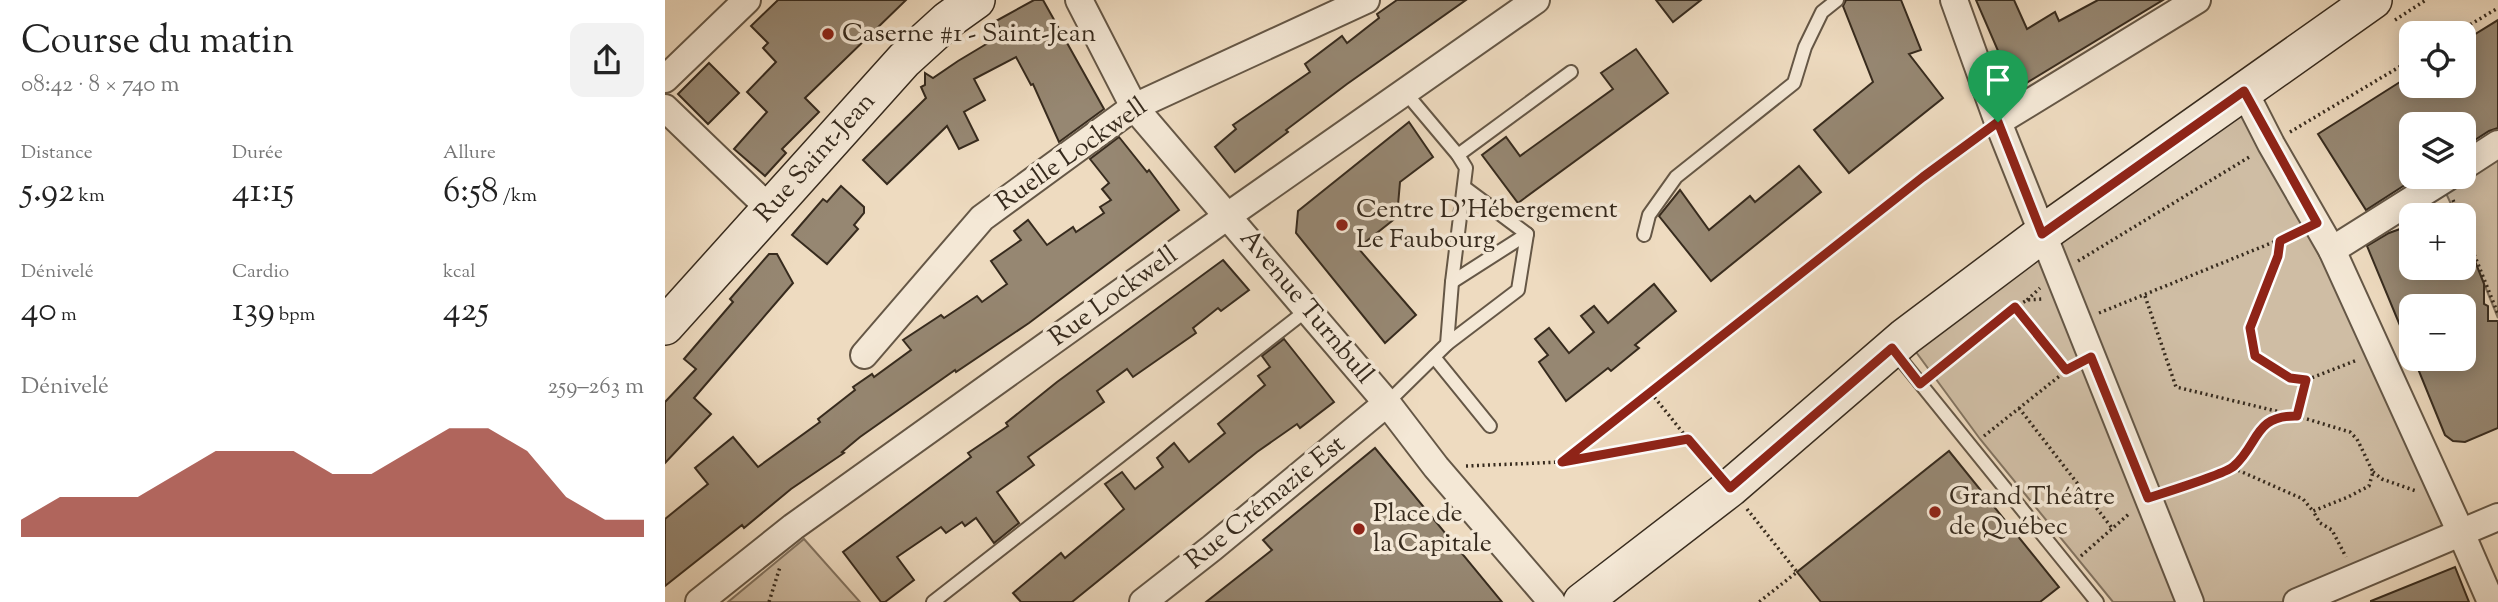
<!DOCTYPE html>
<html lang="fr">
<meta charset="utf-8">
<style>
:root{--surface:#fff;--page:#f2f2f2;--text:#222;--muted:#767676;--accent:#8f2418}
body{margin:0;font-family:"Sorts Mill Goudy",serif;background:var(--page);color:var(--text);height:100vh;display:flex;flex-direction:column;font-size:26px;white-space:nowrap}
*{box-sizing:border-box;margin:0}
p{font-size:23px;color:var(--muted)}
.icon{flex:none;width:38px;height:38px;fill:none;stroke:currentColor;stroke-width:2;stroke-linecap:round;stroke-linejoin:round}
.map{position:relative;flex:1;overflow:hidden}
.drawer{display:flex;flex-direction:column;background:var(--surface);width:665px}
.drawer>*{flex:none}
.controls{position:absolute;left:1734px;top:21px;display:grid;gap:14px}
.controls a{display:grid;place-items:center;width:77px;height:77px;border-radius:14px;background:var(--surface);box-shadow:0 4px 18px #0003;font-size:35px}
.pin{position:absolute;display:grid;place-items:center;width:60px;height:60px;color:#fff;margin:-72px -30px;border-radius:50% 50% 50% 0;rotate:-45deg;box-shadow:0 0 7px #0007}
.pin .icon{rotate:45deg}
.round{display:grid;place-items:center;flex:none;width:74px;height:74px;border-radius:14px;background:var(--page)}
.headline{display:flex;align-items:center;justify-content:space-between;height:119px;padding:0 21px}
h1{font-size:38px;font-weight:600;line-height:52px}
.figures{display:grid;grid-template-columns:repeat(3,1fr);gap:10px;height:119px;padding:7px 21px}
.figures div{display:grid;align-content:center}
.figures b{font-size:35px;font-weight:600}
.figures small{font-size:19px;font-weight:400}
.figures p{font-size:19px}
.chart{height:196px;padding:14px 21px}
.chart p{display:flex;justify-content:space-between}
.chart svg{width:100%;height:126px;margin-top:7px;fill:var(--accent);opacity:.7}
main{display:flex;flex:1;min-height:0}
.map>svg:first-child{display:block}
.green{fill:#cfbda4;stroke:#837461;stroke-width:2}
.building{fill:#968772;stroke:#372b1e;stroke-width:2}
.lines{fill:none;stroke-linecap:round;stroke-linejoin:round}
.lane-casing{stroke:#655746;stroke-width:16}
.street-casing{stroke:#655746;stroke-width:30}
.secondary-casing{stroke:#372b1e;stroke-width:40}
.path{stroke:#372b1e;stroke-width:3.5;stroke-dasharray:2 3.5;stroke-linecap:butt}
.lane{stroke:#f4e8d6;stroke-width:12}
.street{stroke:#f4e8d6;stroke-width:26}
.secondary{stroke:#f4e8d6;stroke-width:37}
.route-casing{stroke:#fff;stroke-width:14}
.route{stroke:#8f2418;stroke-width:9}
.poi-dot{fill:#8f2418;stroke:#f4e8d6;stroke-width:2.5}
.labels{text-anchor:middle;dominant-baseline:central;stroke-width:7;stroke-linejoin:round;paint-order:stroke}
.poi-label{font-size:26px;fill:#372b1e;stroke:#f4e8d6;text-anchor:start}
.street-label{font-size:26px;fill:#372b1e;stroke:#f4e8d6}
</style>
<main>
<section class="drawer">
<div class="headline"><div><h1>Course du matin</h1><p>08:42 · 8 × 740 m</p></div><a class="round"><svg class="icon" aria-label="share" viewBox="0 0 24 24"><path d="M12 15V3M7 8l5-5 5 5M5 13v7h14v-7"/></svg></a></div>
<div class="figures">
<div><p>Distance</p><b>5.92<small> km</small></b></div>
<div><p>Durée</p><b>41:15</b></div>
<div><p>Allure</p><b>6:58<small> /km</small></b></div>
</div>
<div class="figures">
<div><p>Dénivelé</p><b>40<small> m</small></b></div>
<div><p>Cardio</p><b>139<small> bpm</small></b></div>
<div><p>kcal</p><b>425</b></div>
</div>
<div class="chart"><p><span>Dénivelé</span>259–263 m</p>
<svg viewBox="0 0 160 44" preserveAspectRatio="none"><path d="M0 44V38L10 30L20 30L30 30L40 22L50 14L60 14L70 14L80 22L90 22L100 14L110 6L120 6L130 14L140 30L150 38L160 38V44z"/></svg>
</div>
</section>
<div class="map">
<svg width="1833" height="602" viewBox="0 0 1833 602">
<rect width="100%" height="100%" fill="#eedbc0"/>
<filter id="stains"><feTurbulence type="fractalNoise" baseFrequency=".00286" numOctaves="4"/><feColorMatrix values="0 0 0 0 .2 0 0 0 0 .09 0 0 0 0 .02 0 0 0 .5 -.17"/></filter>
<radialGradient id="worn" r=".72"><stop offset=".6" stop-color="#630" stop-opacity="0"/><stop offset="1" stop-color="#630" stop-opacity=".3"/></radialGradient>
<g class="green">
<polygon points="1579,91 1796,533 1632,602 1448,602 1315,439 1240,337"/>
<polygon points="1833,144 1833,318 1799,235 1799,215 1791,215 1780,191"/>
<polygon points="139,539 195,602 63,602"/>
</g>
<g class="building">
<polygon points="113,0 241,0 140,98 154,112 117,149 121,153 100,176 69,149 102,112 82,92 111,62 98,48 103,43 86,26"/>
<polygon points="369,0 378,0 439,109 394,142 368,84 366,85 351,57 309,79 320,100 299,112 313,140 294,149 282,126 222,184 198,160 261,98 256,87 260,85 260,73 268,78 293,61 338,34 331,21"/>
<polygon points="732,0 801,0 682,84 621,130 623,132 570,172 550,147 571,129 568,125 645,72 640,64 677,36 682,43 714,18 712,14"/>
<polygon points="991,0 1036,0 1008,22"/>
<polygon points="1181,0 1236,0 1256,50 1244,54 1278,98 1184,173 1149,130 1208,82 1178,6"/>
<polygon points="1311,0 1349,0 1362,29 1390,12 1394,21 1433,0 1498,0 1350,90"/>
<polygon points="1833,20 1833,128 1824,131 1799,147 1799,124 1746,124 1746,181 1701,210 1653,134 1746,75 1746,86 1799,86 1799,41"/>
<polygon points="971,49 1003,93 853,203 817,155 841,137 855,156 948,89 936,73"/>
<polygon points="44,63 74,93 43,124 13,94"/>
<polygon points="744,122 768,157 735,182 732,217 693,248 751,315 720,343 631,233 633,211"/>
<polygon points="454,137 482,172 484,170 514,210 364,323 291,372 290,370 195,437 177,452 179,453 126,489 79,528 77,525 0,586 0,519 43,484 30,468 68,437 93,467 155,422 153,419 190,390 188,387 207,374 209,377 246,350 238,340 276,315 279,318 312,296 317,302 342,284 326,261 356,240 349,231 363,220 382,245 408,227 411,232 439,213 435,207 446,200 437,189 444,183 425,159"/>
<polygon points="1134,166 1156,192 1046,281 994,216 1015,190 1044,230 1085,196 1090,202"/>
<polygon points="176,186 199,207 199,213 189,225 193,229 162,264 127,235 158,199 162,202"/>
<polygon points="1746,225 1746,268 1799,268 1800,236 1819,284 1819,304 1823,306 1823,321 1833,321 1833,428 1800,442 1788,441 1780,435 1749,359 1799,359 1799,306 1746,306 1746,352 1702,246 1724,233"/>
<polygon points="104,254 112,254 128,283 29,398 46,414 0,463 0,402 31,369 19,359 68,302 65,299"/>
<polygon points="558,260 584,290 556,311 553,308 528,328 531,333 468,377 462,369 432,391 439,402 363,457 369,465 332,492 354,523 329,543 311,518 300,526 297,522 281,533 276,527 232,557 249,580 220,602 216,602 178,552 306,457 303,453 343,426 341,423 392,382"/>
<polygon points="989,284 1011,311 970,345 974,348 946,371 943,368 901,401 874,362 883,355 870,339 884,328 904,353 929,332 916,316 929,306 943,323"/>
<polygon points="619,339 669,402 635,428 632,424 592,452 407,602 356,602 348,593 396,553 400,558 459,509 440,484 457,472 470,489 498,467 492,458 509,443 524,462 560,433 553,424 600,385 593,376 605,367 597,356"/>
<polygon points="710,448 837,602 541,602 607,550 598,540"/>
<polygon points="1284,451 1394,587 1375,602 1156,602 1132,572"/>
<polygon points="1790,567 1804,602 1706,602 1706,601"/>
</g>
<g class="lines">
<defs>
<g id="lane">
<polyline points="793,155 906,72"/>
<polyline points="979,235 984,215 1011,177 1129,83 1140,47 1157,12 1172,0"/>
<polyline points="787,282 862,234"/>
<polyline points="782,344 853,290 862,234 799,187"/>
<polyline points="1229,351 1432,602"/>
<polyline points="769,357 825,426"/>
<polyline points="722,403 782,344 787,282 801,168 793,155 740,92"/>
<polyline points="268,602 642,310"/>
</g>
<g id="street">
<polyline points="414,0 469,107 722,403 771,467 887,602"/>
<polyline points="1289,0 1333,122 1525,602"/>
<polyline points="0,79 82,0"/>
<polyline points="1579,91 1606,144 1667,250 1796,533 1826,602"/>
<polyline points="0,108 106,210"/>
<polyline points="1333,122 1532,0"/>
<polyline points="1799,166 1833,144"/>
<polyline points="1667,250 1783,177"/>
<polyline points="199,355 317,218 469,107 701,0"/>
<polyline points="34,602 128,527 564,215 871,0"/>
<polyline points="478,602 547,548 722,403"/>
<polyline points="1632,602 1833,517"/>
</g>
<g id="secondary">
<polyline points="0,326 239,60 283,20 311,0"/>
<polyline points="917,602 1065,488 1240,337 1377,234 1708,0"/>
</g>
</defs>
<use href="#lane" class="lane-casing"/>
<use href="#street" class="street-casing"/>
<use href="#secondary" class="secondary-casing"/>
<g class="path">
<polyline points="1730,20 1761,0"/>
<polyline points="1791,33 1833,8"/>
<polyline points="1625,132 1746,60"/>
<polyline points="1788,200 1794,215"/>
<polyline points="1799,229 1833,314"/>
<polyline points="1615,241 1613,256 1585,328 1590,356 1625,378 1641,380"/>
<polyline points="1413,261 1586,156"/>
<polyline points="1480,296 1511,387 1632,416 1685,432 1692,439 1708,472 1704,486 1683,497 1648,511 1655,523 1667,530 1681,557"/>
<polyline points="1362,300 1375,288"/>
<polyline points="1350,307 1401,370"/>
<polyline points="1434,313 1631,233"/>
<polyline points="1268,374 1350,307 1362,300 1378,299"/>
<polyline points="986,393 1023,439"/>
<polyline points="1354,408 1447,528"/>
<polyline points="1631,416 1641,380 1692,360"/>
<polyline points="1319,436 1406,367"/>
<polyline points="899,462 1023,439 1046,465"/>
<polyline points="801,466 897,462 1258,176 1314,135"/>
<polyline points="1568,468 1638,499 1648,511"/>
<polyline points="1708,472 1717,479 1751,491"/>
<path d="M1505,490C1517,486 1560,474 1568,467C1587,452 1592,416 1623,416"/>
<polyline points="1082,509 1132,572 1094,602"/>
<polyline points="1416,556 1465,513"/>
<polyline points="104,602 115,567"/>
</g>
<use href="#lane" class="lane"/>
<use href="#street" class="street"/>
<use href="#secondary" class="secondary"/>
</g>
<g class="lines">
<defs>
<path id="route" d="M1579,91L1652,223L1615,241L1613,256L1585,328L1590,356L1625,378L1641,380L1632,416C1589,415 1594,444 1569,466C1561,474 1498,493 1483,498L1426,357L1401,370L1350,307L1255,384L1227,348L1065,488L1023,439L897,462L1258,177L1333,122L1377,234Z"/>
</defs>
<use href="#route" class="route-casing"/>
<use href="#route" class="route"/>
</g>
<g class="poi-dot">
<circle cx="163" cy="34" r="7"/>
<circle cx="677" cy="225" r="7"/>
<circle cx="1270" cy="512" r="7"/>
<circle cx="694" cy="529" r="7"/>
</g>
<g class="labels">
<g class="poi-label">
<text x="177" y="34">Caserne #1 - Saint-Jean</text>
<text x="691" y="210">Centre D'Hébergement<tspan x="691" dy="30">Le Faubourg</tspan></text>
<text x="1284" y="497">Grand Théâtre<tspan x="1284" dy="30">de Québec</tspan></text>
<text x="708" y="514">Place de<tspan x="708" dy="30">la Capitale</tspan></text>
</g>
<g class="street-label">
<text transform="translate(407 155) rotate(-35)">Ruelle Lockwell</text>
<text transform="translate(151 158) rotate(-48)">Rue Saint-Jean</text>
<text transform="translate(449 297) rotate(-36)">Rue Lockwell</text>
<text transform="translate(641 307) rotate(50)">Avenue Turnbull</text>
<text transform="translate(601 503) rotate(-39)">Rue Crémazie Est</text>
</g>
</g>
<rect width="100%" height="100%" filter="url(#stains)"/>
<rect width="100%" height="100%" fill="url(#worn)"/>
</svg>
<div class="controls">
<a><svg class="icon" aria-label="locate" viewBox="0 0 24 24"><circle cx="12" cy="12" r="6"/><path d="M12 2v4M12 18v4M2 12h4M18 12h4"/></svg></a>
<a><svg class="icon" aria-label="layers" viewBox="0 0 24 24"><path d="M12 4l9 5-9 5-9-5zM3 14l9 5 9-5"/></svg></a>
<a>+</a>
<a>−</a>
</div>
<div class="pin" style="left:1333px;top:122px;background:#1e9e55"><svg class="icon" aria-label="arrive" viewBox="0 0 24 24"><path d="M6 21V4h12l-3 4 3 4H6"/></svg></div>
</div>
</main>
